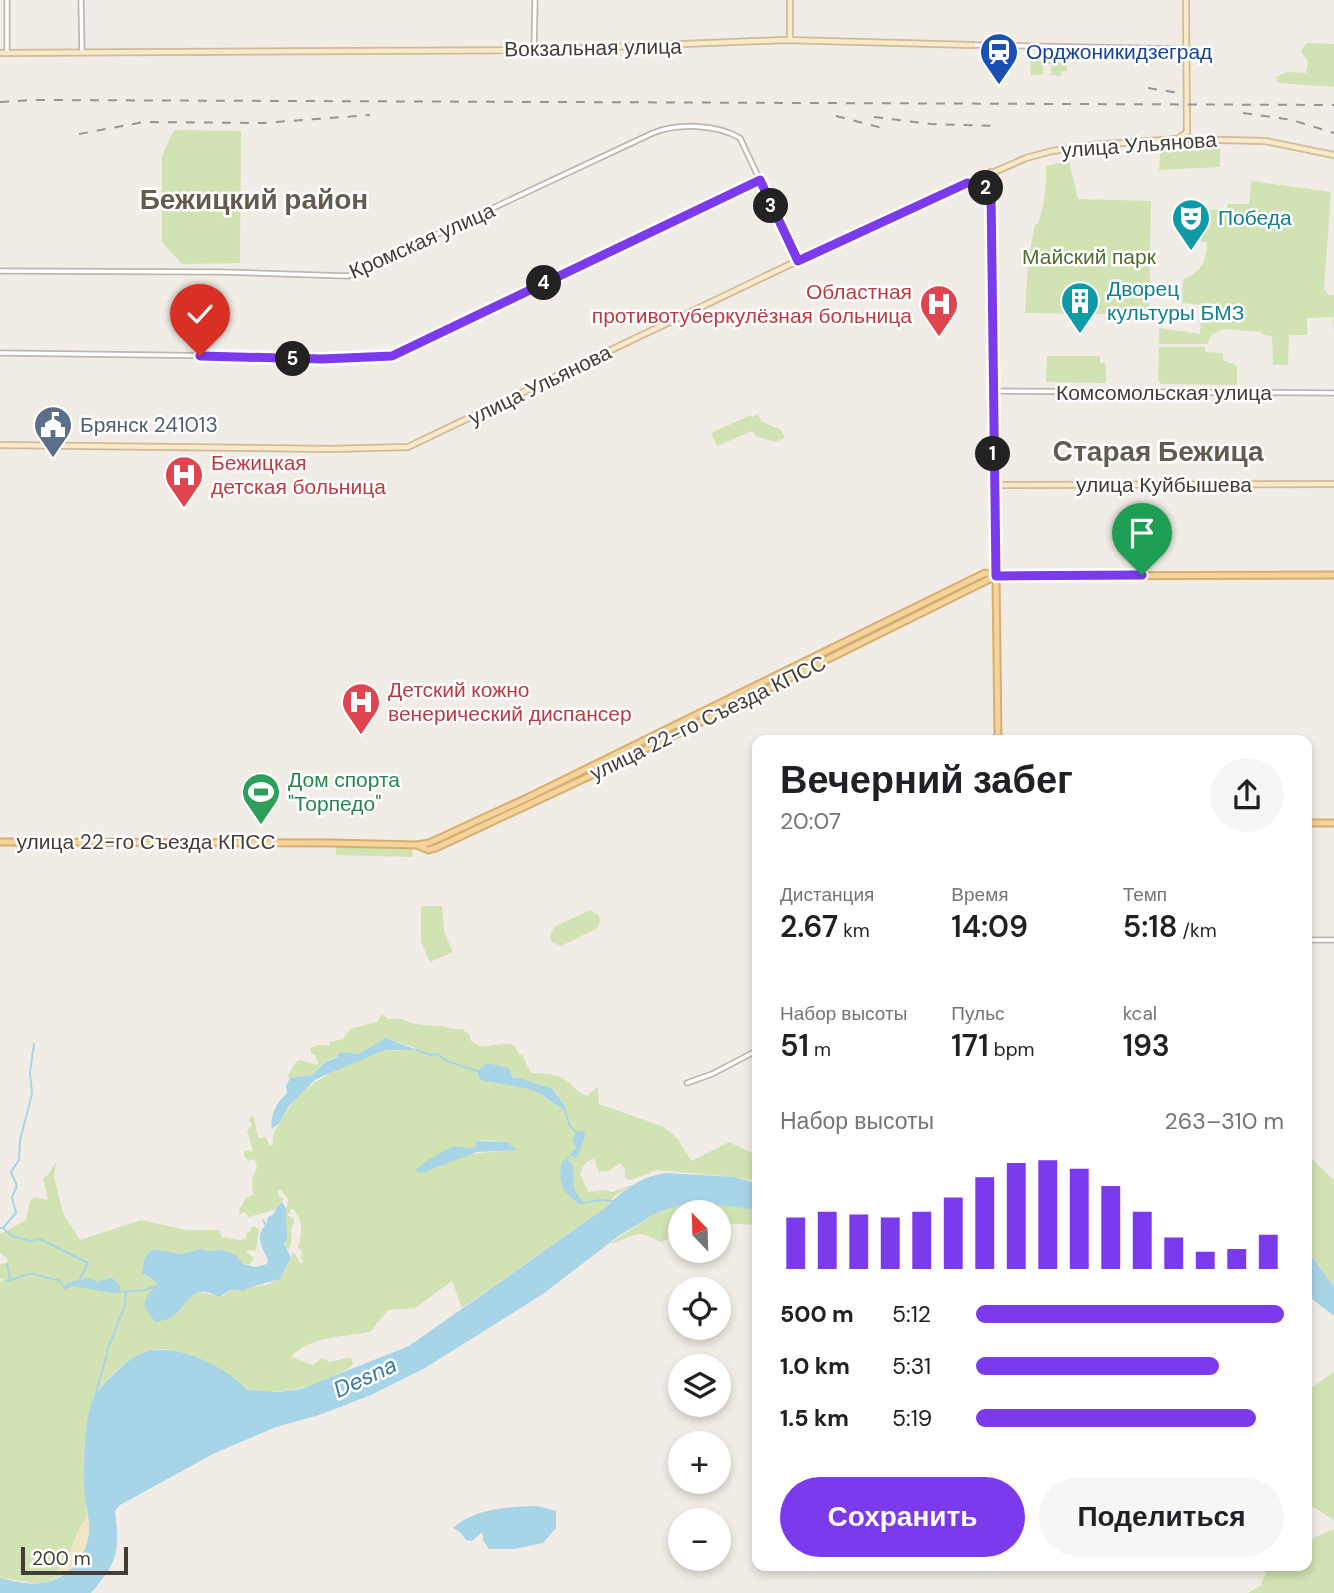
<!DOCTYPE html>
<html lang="ru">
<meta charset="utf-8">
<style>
:root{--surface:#fff;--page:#f6f6f6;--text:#202124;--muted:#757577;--accent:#7c3aed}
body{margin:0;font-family:"DM Sans",sans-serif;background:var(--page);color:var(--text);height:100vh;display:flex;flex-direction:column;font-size:26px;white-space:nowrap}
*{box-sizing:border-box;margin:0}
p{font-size:23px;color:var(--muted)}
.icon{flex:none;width:38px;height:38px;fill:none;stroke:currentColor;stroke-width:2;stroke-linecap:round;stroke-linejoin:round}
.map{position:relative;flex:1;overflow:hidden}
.side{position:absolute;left:752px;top:735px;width:560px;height:836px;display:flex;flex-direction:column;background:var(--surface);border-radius:14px;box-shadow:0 4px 10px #0003}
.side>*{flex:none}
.needle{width:46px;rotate:337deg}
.controls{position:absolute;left:668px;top:1200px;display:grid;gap:14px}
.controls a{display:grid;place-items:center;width:63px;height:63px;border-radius:50%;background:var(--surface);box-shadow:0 4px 10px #0003;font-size:35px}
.scale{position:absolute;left:21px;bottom:18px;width:107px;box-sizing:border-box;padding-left:7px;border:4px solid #433d36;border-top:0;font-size:19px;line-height:24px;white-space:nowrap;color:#433d36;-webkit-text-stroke:5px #fff;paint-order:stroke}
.pin{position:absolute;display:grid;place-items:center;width:60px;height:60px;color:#fff;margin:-72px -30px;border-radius:50% 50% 50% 0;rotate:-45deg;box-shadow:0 0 7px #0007}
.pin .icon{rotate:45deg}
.km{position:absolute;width:35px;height:35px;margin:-18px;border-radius:50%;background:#222;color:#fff;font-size:19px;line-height:35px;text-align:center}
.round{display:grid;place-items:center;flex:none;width:74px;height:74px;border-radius:37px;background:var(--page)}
.overview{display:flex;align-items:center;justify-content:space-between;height:119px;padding:0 28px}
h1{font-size:38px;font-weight:600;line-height:52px}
.figures{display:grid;grid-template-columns:repeat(3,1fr);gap:10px;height:119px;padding:7px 28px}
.figures div{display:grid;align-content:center}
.figures b{font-size:30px;font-weight:600}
.figures small{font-size:19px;font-weight:400}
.figures p{font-size:19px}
.chart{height:196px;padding:14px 28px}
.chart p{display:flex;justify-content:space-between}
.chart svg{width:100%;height:126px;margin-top:7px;stroke:var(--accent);stroke-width:6}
.primary-button{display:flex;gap:14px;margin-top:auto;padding:14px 28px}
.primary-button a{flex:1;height:80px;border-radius:42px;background:var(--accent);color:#fff;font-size:28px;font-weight:600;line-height:80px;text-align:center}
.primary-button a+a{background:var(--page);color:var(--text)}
ul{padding:0 28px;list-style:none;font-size:23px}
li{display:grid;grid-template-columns:112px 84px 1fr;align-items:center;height:52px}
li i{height:18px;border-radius:9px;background:var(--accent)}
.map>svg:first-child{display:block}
.green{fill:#d1e2b3;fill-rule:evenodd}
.sand{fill:#f2e5c5}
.water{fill:#a8d4e8}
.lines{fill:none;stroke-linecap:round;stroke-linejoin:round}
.stream{stroke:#a8d4e8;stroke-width:2}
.tertiary-casing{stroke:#bfb7ad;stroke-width:7}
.secondary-casing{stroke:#cdbb9a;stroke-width:8}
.primary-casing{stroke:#d7ae6e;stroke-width:9}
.tertiary{stroke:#fff;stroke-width:3.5}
.secondary{stroke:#f9e9c9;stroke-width:4.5}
.primary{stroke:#f4d39d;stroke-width:5}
.rail{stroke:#959595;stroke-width:2;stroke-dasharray:9 9;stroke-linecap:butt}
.route-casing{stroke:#fff;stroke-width:14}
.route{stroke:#7c3aed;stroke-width:9}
.labels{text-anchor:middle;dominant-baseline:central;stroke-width:5;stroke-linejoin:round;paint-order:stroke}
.street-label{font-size:21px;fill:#433d36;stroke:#fff}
.transit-label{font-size:21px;fill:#164399;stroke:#fff;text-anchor:start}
.culture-label{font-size:21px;fill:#0d838f;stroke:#fff;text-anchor:start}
.park-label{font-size:21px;fill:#4d6f30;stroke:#fff}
.health-label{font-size:21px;fill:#be3a42;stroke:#fff;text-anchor:start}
.service-label{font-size:21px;fill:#4e5e75;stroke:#fff;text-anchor:start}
.leisure-label{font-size:21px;fill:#27864d;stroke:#fff;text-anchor:start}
.water-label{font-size:23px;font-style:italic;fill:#387b9d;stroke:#fff}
.district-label{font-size:28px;font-weight:bold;fill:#655a4e;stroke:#fff}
</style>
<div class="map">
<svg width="1334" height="1593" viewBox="0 0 1334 1593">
<rect width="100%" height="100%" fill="#f1ede6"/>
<g class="green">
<polygon points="1307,43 1334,44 1334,87 1278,83 1276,77 1287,72 1306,73 1308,62 1301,51"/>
<polygon points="1067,51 1067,71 1061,71 1061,76 1051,75 1051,64 1043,65 1043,75 1031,75 1030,58 1035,57 1036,52"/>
<polygon points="174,130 241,131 240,263 182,264 162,242 162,156"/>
<polygon points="1199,143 1220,145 1220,167 1159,170 1161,144"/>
<path d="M1069,161L1078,199L1151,201L1149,321L1115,320L1108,314L1025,313L1028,261L1035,224H1038C1045,205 1046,186 1046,166Z"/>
<path d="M1251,181L1331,192L1324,289L1329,295H1334V333L1333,317L1307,318V335H1289L1288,365H1273L1272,336L1264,335L1261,332L1223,329L1212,334L1207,344H1159V328L1200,334L1202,305L1182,303L1183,279C1201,273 1207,260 1207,243L1192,237V212L1227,208L1228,204H1249Z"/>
<polygon points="1159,347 1205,347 1205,352 1223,353 1223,360 1237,366 1237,385 1161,384 1158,380"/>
<polygon points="1047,356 1100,356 1100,363 1106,364 1106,383 1046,382"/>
<polygon points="758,414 761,421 781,430 785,438 774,442 756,436 752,431 717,446 711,433 751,415 752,417"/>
<polygon points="895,620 896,622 894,624 627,756 624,755 624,753"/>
<polygon points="336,843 412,845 413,857 336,855"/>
<polygon points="421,906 442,906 444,931 453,952 430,962 421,942"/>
<polygon points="590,910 599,916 600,922 597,928 561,946 552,942 550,936 554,927"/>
<path d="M381,1014L389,1019C406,1017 402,1022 416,1024C425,1026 432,1025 440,1026C450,1026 450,1031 462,1029L470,1035V1040C471,1041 479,1046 480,1046C494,1048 515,1035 519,1055H522L531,1073C541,1074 556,1073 564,1079C573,1084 576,1093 587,1096L598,1087L599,1104L664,1127L678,1139L691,1161L729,1142L758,1156V1182L735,1177L657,1170L631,1180L625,1178V1169L620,1163L609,1171L599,1172L594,1159C585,1160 583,1166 580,1174L588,1192L604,1190L612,1192L635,1184L616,1195L605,1208L462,1308L452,1281L415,1308L388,1310L370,1332C344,1337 309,1336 291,1357L313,1365L322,1358L330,1362L351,1357L353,1364C345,1373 335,1375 324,1380C298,1391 275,1394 247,1390C236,1377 223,1371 208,1363C170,1345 149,1341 116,1371C106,1380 94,1393 91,1406C81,1441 84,1481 87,1517L78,1531L67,1560L54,1575L65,1571L67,1573L42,1584L0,1578V1283L4,1279H0V1264L7,1263L8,1259L0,1253V1234L26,1220L30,1201L35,1197L48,1200L43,1178L48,1175L56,1162L54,1177L63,1213L80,1240L141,1220L186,1230H219L222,1237L240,1240L247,1238L246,1233L251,1231L252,1226L259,1229L256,1251L247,1250L246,1252L254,1258L249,1265L242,1264L222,1250L182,1254L153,1249L145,1258L147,1277L156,1281L157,1286C144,1303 144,1303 155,1322L176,1314L187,1297L196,1292L223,1296L231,1290L244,1291C250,1286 253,1287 261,1286C280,1283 287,1270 292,1253H295L300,1263L304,1262L301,1258L302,1251L298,1247C302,1233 304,1220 293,1209L290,1210L288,1216L294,1219V1223C288,1231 294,1241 289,1249L286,1248L285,1216L288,1199L281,1190L278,1191V1195L284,1199L274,1210L249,1217L245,1212L240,1214L239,1210L246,1198L253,1195L252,1178L257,1168L255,1159L248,1161L244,1156L245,1150L251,1152L253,1150L247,1131L252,1125L249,1121L251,1116L254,1118L258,1138L266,1137L269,1145H273C272,1135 276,1129 281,1120C305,1078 342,1067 385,1050L394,1051L415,1048L386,1038L358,1054L345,1053L324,1062L312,1075L290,1078L288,1076L295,1063L300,1060L317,1065L318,1062L315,1055L311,1053V1048L319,1045L329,1046L330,1042L343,1039L351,1028C357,1028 373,1023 378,1021ZM492,1066C505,1067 503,1070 513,1076C524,1083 540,1088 553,1088L565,1106L562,1109L542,1095L529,1089L480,1080L479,1075ZM484,1140L496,1141L516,1150C490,1151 465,1157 439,1155C458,1142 460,1153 476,1146L477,1141Z"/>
<polygon points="1307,1154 1334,1180 1334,1287 1307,1250"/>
<path d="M688,1203L721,1204L758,1210V1225L719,1223V1213H681V1235L660,1242C633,1225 631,1241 609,1244L658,1212Z"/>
<polygon points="1334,1372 1334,1520 1307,1503 1307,1394 1311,1388"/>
<polygon points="1334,1529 1334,1593 1248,1593 1260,1586 1269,1566 1307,1566 1307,1541"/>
</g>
<path class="sand" d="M88,1514C92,1538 84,1557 67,1573L65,1571L54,1575L67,1560L78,1531Z"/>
<g class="water">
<path d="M386,1038L417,1050H385L316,1079L289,1106L279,1123L272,1129C269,1118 277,1100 287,1094L286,1086L290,1078L312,1075L325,1062L336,1058L341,1052L358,1054Z"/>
<path d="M487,1063L508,1068L513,1077C527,1079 538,1086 552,1088L565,1106V1111L542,1095L529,1089L480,1080L477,1071Z"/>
<path d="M584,1131L585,1136L578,1155L576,1158L570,1156L568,1161L573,1165L574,1189L584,1203L581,1205C563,1193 557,1183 562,1162L566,1160L576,1147L572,1139L576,1132Z"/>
<path d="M476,1141L507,1142L517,1150L477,1152L422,1173L415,1171C420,1165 446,1148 453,1147C462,1146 467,1150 476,1146Z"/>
<path d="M666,1173L735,1177L758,1184V1210L705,1203H688L658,1212L620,1235L543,1294L425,1368L371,1395L319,1415L276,1427L213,1454L120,1505L115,1511C120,1551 118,1562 91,1593H0V1578C13,1581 29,1585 42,1583C67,1580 87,1557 89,1532C90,1516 84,1501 84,1484C84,1462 84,1426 91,1404C95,1392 107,1380 117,1371C134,1355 145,1348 168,1350C193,1352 231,1371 247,1390L278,1392L301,1389L409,1346L605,1208C622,1191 641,1176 666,1173Z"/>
<path d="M282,1202L286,1208L287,1241L284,1243L291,1258L280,1279C271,1282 249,1286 244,1291L231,1290L219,1297C195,1284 191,1297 177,1313C172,1319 161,1321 155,1322L144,1306L147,1296L157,1285L155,1281L142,1273L145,1257L153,1249L182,1254L201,1249L208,1251L222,1250L236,1255L242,1264L255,1267L267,1264L268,1260C263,1248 254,1237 265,1226L262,1220L264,1219L266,1224L268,1217L274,1214L276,1208Z"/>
<polygon points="1307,1250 1334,1287 1334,1316 1307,1295"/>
<polygon points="90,1278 97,1282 112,1278 121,1287 118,1292 112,1293 73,1286 63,1290 64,1287 69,1282"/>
<path d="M537,1506L556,1511V1528L543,1543L514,1549H489L483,1540L482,1532L472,1541L466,1540L460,1532L453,1528C474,1508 509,1507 537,1506Z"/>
</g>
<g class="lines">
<g class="stream">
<polyline points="417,1050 431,1055 437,1054 447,1061 477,1071"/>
<polyline points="565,1111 570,1126 576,1132"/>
<polyline points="584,1203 600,1200 612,1201"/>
<polyline points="0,1228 3,1228 12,1236 30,1241 40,1239 88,1263 80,1279"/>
<polyline points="3,1228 16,1213 12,1197 17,1186 11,1172 19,1160 20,1140 32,1094 30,1072 34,1044"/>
<polyline points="7,1264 10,1279"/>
<path d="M7,1281C15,1279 23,1275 30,1274C36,1273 50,1280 59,1280L64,1287"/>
<polyline points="118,1292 145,1290 157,1286"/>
<polyline points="107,1351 125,1305 126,1291"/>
<polyline points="95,1396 107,1354"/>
</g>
<defs>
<g id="tertiary">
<polyline points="81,0 82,52"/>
<polyline points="973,45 1186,49"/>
<polyline points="534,50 535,0"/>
<polyline points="7,53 7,0"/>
<path d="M0,271L221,272L348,276L653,133C678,123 716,124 740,138L798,261"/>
<polyline points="0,353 232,356 252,359 322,359 392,356 759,180"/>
<polyline points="993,391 1334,393"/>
<polyline points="1307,940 1334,940"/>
<polyline points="687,1083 712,1074 758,1050"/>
</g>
<g id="secondary">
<polyline points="790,40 790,0"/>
<polyline points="0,53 534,50 785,40 973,45"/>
<polyline points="1178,139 1187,132 1186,0"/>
<polyline points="991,172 996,576"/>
<polyline points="971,183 981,185 991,192"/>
<polyline points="0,445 330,449 408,447 862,230 1026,158 1052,151 1093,145 1178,139 1265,141 1334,155"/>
<polyline points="994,485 1334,484"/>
</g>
<g id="primary">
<polyline points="996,576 998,740"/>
<polyline points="1307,823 1334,823"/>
<polyline points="0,842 330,843 417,845 429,843 529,797 985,573 996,576 1026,576 1334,575"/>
<polyline points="417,845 428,850 436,848 624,760 996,576"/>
</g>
</defs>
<use href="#tertiary" class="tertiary-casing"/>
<use href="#secondary" class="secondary-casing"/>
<use href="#primary" class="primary-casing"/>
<use href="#tertiary" class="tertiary"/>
<use href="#secondary" class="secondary"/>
<use href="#primary" class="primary"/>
<g class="rail">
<polyline points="1148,88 1180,93"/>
<polyline points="0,102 32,100 1334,105"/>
<polyline points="1243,113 1292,120 1334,133"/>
<polyline points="836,116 882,128"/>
<polyline points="874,117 931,124 998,126"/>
<polyline points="79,134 144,122 263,123 370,115"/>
</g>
</g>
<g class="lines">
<defs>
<polyline id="route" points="200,356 322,359 392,356 760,180 798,261 967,183 981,185 991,192 996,576 1142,575"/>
</defs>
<use href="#route" class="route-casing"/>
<use href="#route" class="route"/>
</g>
<defs>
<symbol id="station-pin" viewBox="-11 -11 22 30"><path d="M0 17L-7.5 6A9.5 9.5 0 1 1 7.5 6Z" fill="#1a4fb4" stroke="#fff"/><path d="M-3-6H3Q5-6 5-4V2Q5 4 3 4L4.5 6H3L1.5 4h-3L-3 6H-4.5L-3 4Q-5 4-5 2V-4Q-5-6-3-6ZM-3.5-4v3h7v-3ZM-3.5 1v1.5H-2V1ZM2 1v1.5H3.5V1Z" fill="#fff"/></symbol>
<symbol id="theatre-pin" viewBox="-11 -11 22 30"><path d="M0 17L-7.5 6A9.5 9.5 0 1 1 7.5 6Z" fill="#0f9aa8" stroke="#fff"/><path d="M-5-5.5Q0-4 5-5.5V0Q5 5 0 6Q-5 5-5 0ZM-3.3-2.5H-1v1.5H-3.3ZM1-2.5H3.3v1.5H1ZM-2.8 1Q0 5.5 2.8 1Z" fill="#fff"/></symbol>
<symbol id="building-pin" viewBox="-11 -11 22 30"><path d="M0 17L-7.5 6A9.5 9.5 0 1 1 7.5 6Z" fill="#0f9aa8" stroke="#fff"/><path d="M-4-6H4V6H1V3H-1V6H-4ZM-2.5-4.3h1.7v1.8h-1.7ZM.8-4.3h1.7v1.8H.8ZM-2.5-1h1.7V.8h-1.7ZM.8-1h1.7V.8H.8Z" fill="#fff"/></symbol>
<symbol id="hospital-pin" viewBox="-11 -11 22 30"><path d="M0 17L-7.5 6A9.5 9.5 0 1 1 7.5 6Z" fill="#e0444e" stroke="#fff"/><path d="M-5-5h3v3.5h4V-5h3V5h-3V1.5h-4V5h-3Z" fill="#fff"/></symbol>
<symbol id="civic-pin" viewBox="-11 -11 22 30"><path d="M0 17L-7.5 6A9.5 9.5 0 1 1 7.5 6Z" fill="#5c6f8a" stroke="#fff"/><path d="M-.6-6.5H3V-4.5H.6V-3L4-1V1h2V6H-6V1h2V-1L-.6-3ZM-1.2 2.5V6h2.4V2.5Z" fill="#fff"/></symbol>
<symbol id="stadium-pin" viewBox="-11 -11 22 30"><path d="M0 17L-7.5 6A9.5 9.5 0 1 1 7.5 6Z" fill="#2e9e5b" stroke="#fff"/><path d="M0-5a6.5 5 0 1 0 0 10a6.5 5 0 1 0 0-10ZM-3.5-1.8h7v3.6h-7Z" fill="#fff"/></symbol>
</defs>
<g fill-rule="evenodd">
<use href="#station-pin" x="977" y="30" width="44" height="60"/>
<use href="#theatre-pin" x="1169" y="196" width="44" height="60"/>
<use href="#building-pin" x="1058" y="279" width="44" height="60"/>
<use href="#hospital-pin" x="917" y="282" width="44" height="60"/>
<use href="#civic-pin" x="31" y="403" width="44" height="60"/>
<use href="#hospital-pin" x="162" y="453" width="44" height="60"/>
<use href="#hospital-pin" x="339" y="680" width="44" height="60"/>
<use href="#stadium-pin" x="239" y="770" width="44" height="60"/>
</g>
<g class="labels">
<g class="street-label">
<text transform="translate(593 48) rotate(-1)">Вокзальная улица</text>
<text transform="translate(1139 145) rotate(-4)">улица Ульянова</text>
<text transform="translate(422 241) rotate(-24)">Кромская улица</text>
<text transform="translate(540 385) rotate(-26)">улица Ульянова</text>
<text x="1164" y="393">Комсомольская улица</text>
<text x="1164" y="485">улица Куйбышева</text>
<text transform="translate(708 718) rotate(-26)">улица 22-го Съезда КПСС</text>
<text x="146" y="842">улица 22-го Съезда КПСС</text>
</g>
<g class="transit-label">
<text x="1026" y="52">Орджоникидзеград</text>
</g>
<g class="culture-label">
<text x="1218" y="218">Победа</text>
<text x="1107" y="289">Дворец<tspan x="1107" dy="24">культуры БМЗ</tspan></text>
</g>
<g class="park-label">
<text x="1089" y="257">Майский парк</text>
</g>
<g class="health-label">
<text x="912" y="292" text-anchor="end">Областная<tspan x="912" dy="24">противотуберкулёзная больница</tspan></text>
<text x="211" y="463">Бежицкая<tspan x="211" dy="24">детская больница</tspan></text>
<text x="388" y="690">Детский кожно<tspan x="388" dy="24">венерический диспансер</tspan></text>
</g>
<g class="service-label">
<text x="80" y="425">Брянск 241013</text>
</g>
<g class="leisure-label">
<text x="288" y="780">Дом спорта<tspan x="288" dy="24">"Торпедо"</tspan></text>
</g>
<g class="water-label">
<text transform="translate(365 1377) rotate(-25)">Desna</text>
</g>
<g class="district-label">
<text x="254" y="199">Бежицкий район</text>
<text x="1158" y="451">Cтарая Бежица</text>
</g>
</g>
</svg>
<div class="controls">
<a><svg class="needle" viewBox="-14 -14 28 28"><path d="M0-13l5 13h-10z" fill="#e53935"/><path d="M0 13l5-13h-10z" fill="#757577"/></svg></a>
<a><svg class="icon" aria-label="locate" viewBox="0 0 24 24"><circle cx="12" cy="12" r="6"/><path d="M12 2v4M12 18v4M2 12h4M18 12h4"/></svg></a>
<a><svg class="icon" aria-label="layers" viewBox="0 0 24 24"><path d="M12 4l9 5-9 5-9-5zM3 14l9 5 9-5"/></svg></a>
<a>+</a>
<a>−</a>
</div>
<div class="scale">200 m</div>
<div class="pin" style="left:1142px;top:575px;background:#1e9e55"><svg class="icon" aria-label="arrive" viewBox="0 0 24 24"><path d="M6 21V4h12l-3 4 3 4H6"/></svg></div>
<div class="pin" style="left:200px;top:356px;background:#d93025"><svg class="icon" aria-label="check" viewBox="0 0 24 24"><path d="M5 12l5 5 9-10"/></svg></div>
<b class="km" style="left:993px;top:454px">1</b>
<b class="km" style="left:986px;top:188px">2</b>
<b class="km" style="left:771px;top:206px">3</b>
<b class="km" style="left:544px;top:283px">4</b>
<b class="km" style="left:293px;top:359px">5</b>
<section class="side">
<div class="overview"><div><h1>Вечерний забег</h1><p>20:07</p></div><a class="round"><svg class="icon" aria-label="share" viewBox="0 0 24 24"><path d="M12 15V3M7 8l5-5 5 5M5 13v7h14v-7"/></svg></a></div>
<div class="figures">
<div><p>Дистанция</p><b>2.67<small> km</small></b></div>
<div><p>Время</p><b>14:09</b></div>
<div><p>Темп</p><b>5:18<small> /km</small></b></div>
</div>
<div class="figures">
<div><p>Набор высоты</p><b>51<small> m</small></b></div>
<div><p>Пульс</p><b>171<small> bpm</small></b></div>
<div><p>kcal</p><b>193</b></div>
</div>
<div class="chart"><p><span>Набор высоты</span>263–310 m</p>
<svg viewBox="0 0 160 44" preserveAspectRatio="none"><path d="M5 44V26M15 44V24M25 44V25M35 44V26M45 44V24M55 44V19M65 44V12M75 44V7M85 44V6M95 44V9M105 44V15M115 44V24M125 44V33M135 44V38M145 44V37M155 44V32"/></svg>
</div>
<ul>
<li><b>500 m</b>5:12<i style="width:100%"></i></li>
<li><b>1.0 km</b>5:31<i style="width:79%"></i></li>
<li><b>1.5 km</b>5:19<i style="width:91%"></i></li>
</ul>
<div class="primary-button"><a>Сохранить</a><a>Поделиться</a></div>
</section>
</div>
